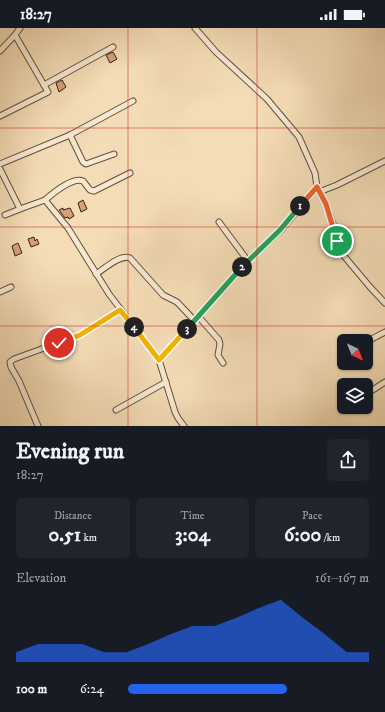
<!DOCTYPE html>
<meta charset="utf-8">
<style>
:root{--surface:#171b24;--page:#20242c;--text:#f1f3f6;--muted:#9ea1a6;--accent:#2563eb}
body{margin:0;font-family:"IM FELL DW Pica",serif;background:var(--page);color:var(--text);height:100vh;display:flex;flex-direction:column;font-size:15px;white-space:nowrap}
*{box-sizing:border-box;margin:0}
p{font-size:13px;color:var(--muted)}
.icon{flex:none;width:22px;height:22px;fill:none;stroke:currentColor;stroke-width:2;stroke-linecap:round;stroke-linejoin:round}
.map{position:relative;height:398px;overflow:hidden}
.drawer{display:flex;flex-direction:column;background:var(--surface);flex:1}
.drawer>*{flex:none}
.needle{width:26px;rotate:137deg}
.buttons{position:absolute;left:337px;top:306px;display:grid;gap:8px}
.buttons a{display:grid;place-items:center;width:36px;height:36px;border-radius:6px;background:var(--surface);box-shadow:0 1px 3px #0004;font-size:20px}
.pin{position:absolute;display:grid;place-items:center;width:34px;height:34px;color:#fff;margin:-17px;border:2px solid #fff;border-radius:50%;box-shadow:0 1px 4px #0007}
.km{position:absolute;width:20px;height:20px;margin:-10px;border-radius:50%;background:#222;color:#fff;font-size:11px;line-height:20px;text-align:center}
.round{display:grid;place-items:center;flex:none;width:42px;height:42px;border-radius:6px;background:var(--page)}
.head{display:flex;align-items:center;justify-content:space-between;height:68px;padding:0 16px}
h1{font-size:22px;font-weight:700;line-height:30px}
.stats{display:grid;grid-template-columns:repeat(3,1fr);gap:6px;height:68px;padding:4px 16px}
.stats div{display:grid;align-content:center;border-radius:6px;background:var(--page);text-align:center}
.stats b{font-size:20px;font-weight:700}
.stats small{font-size:11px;font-weight:400}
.stats p{font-size:11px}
.chart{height:112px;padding:8px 16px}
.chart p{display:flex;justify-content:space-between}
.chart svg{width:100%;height:72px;margin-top:4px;fill:var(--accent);opacity:.7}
ul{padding:0 16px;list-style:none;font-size:13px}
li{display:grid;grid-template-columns:64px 48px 1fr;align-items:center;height:30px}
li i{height:10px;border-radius:5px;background:var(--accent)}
.status{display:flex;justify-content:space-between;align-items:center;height:28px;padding:0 20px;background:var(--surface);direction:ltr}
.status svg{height:11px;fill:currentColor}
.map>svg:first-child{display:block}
.building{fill:#d79f77;stroke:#2f221a}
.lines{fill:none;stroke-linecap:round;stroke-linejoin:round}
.minor-casing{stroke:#605041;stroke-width:7}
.minor{stroke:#f8e8d0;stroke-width:5}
.split-1-casing{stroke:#fff;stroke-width:8}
.split-2-casing{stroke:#fff;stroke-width:8}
.split-3-casing{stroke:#fff;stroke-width:8}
.split-4-casing{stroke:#fff;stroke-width:8}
.split-5-casing{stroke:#fff;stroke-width:8}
.split-1{stroke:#f0652b;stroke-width:5}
.split-2{stroke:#22a559;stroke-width:5}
.split-3{stroke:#22a559;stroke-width:5}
.split-4{stroke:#f5b400;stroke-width:5}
.split-5{stroke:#f5b400;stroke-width:5}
.grid{fill:none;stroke:#d62828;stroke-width:1;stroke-opacity:0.55}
</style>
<div class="status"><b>18:27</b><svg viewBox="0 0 49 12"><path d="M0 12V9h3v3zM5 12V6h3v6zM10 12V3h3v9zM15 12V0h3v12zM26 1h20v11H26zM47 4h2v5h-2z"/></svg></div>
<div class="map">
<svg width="385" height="398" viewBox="0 0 385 398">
<rect width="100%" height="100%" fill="#f4dcb6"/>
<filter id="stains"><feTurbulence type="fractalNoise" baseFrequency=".005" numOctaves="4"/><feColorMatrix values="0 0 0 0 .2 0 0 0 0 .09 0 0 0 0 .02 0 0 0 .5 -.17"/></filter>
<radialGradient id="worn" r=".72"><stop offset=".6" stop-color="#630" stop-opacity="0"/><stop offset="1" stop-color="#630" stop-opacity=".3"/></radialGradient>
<g class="building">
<polygon points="113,24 117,31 110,35 106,27"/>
<polygon points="62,52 66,59 59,64 56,55"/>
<polygon points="83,172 87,181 81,184 78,175"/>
<polygon points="63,180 63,182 70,180 74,188 69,191 68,189 65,190 59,182"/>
<polygon points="34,209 35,213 37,211 39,216 31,219 28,211"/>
<polygon points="18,215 22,225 15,228 12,218"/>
</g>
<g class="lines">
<defs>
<g id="minor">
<polyline points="195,0 216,24 267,71 299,109 315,145 317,159 326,176 344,228 370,259 385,275"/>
<polyline points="0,23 15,7 20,0"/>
<polyline points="44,57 113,19"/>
<polyline points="0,88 48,64 15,7"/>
<polyline points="70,107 83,134 86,136 114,126"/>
<polyline points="0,136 70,107 133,73"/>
<polyline points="0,141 20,181 45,172 68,200 109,266 147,316 159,332 175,384 178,390 184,398"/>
<polyline points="319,164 337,157 385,133"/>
<path d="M45,172C53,165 73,149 83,153L90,162L94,163L130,145"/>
<polyline points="5,187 20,181"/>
<polyline points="219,194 248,233"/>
<path d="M96,246C104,241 120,226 130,230L163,267L177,274L194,292"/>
<polyline points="0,264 11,259"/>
<polyline points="198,288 219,312 220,316 218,327 223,335"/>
<polyline points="366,314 385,304"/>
<polyline points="159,332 248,233 281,202 317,159"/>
<polyline points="368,365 385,354"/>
<polyline points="116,382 166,354"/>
<polyline points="38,398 19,353 11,339 10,334 14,331 80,307 120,282"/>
</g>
</defs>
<use href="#minor" class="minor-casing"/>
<use href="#minor" class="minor"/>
</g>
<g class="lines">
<defs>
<polyline id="split-1" points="300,178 317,159 326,176 337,213"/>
<polyline id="split-2" points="242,239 280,202 300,178"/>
<polyline id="split-3" points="187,301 242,239"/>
<polyline id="split-4" points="134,299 159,332 187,301"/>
<polyline id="split-5" points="59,315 80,307 120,282 134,299"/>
</defs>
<use href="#split-1" class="split-1-casing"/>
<use href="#split-2" class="split-2-casing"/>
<use href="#split-3" class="split-3-casing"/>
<use href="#split-4" class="split-4-casing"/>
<use href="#split-5" class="split-5-casing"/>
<use href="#split-1" class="split-1"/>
<use href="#split-2" class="split-2"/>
<use href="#split-3" class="split-3"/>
<use href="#split-4" class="split-4"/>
<use href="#split-5" class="split-5"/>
</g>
<path class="grid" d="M128,0V398M257,0V398M0,100H385M0,199H385M0,298H385"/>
<rect width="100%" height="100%" filter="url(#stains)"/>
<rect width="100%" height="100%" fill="url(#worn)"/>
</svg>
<div class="buttons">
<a><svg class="needle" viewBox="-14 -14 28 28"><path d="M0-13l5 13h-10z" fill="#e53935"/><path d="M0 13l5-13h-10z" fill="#9ea1a6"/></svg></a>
<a><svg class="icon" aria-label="layers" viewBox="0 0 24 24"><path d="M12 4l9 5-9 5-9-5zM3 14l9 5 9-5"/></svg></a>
</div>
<div class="pin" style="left:337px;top:213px;background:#1e9e55"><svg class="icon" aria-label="arrive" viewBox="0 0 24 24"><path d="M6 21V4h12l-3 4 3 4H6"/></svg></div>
<div class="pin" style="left:59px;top:315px;background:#d93025"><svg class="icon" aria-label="check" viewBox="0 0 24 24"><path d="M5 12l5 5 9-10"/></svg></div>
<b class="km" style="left:300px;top:178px">1</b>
<b class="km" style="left:242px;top:239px">2</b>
<b class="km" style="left:187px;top:301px">3</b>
<b class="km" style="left:134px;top:299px">4</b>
</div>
<section class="drawer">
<div class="head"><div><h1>Evening run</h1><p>18:27</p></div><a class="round"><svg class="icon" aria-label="share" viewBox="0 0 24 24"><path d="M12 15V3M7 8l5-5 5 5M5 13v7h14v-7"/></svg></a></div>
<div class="stats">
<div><p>Distance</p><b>0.51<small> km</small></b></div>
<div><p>Time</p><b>3:04</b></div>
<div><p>Pace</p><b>6:00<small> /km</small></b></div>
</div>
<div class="chart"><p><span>Elevation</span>161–167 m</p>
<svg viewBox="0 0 160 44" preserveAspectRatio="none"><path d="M0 44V38L10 33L20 33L30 33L40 38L50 38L60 33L70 27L80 22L90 22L100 17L110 11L120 6L130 17L140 27L150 38L160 38V44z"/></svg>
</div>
<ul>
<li><b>100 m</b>6:24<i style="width:66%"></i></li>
</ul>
</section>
